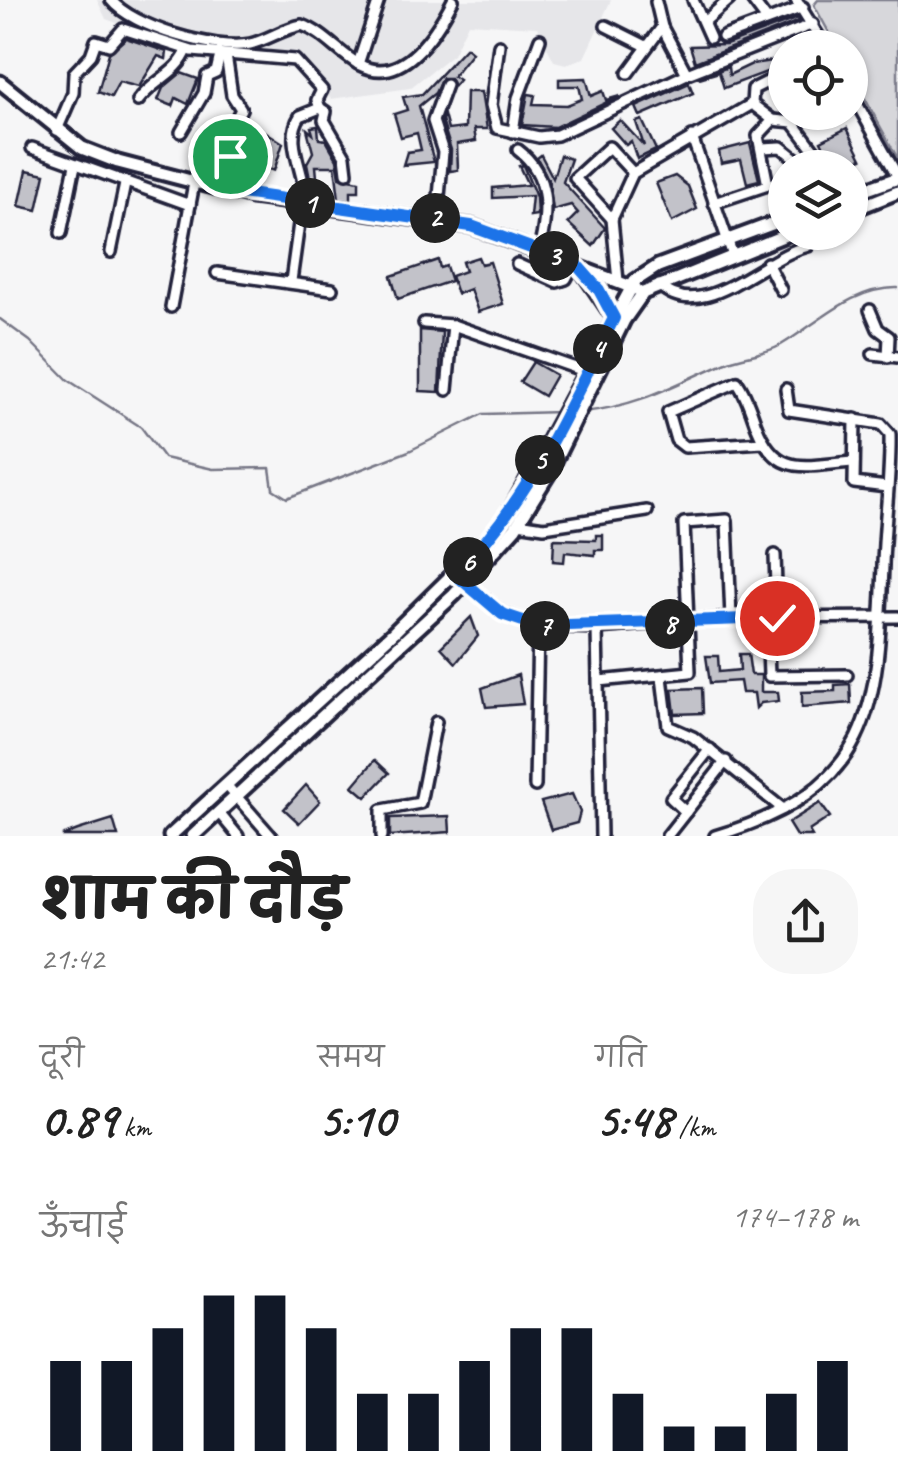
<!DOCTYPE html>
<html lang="hi">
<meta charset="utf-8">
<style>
:root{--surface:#fff;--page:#f6f6f6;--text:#222;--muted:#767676;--accent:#111827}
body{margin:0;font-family:Caveat,"Playpen Sans Deva",sans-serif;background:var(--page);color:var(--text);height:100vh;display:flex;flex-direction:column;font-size:38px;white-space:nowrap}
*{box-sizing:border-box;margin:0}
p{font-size:32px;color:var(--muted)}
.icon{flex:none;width:55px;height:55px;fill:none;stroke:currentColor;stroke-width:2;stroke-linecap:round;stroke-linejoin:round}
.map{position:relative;height:836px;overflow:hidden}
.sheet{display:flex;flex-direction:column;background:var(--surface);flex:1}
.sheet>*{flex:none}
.buttons{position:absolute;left:768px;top:30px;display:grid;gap:20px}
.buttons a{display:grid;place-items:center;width:100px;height:100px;border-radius:50%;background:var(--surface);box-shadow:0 2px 8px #0004;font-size:50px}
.pin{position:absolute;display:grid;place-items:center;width:85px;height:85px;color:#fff;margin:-42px;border:5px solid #fff;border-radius:50%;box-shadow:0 2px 10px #0007}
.km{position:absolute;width:50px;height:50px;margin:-25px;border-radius:50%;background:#222;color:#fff;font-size:28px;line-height:50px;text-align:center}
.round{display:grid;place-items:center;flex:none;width:105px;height:105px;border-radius:40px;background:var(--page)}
.headline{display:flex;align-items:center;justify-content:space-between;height:170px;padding:0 40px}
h1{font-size:55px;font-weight:800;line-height:75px}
.metrics{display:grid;grid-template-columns:repeat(3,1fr);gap:15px;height:170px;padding:10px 40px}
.metrics div{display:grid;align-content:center}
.metrics b{font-size:50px;font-weight:800}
.metrics small{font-size:28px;font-weight:400}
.metrics p{font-size:28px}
.chart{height:280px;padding:20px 40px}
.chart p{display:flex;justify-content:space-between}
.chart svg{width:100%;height:180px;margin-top:10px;stroke:var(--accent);stroke-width:6}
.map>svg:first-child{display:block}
.built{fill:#e6e6e9}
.green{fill:#d7d7db;stroke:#7c7c8b;stroke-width:2.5}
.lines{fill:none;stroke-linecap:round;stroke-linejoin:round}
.stream{stroke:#767685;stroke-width:2.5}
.building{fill:#c2c2c9;stroke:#22223b;stroke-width:2.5}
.minor-casing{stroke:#22223b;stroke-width:16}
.major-casing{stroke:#22223b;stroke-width:19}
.minor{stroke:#fff;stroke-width:9}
.major{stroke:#fff;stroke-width:11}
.route-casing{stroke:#fff;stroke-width:20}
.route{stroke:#1a73e8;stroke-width:12}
</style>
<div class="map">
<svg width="898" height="836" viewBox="0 0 898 836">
<rect width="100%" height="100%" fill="#f6f6f7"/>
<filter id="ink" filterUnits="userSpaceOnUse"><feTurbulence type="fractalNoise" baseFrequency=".01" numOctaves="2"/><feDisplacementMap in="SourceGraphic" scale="20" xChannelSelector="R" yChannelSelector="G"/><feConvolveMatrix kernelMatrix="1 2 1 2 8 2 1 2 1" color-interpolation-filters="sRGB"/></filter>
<g filter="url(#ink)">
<polygon class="built" points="97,0 611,0 584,58 566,64 554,61 537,27 468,23 453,54 410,88 331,99 299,61 204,55 106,19"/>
<polygon class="green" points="818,0 898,0 898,159 850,71 850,48 837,47 814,5"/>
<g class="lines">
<g class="stream">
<polyline points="0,319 30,341 68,380 141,427 164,458 213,469 270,468 273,489 287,498 409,451 483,414 560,412"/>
<path d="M583,412C641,406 677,383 729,361C746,355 766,354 781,345C819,323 851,287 898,288"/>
</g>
</g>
<g class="building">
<polygon points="798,18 799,21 695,62 690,46 726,45"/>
<polygon points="126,38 167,52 166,59 158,56 139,87 119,82 111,97 98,92 109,53"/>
<polygon points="466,47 472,52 453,76 459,80 454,86 450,78 442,78 435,93 419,106 434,162 403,165 407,152 421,150 417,133 401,137 394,114 407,110 403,97 422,94"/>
<polygon points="785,59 785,65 724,88 719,72 699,78 728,67 729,75 752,64"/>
<polygon points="181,73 198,79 188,104 176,98 173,106 158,100 163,88"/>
<polygon points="586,78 591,96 603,91 606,100 620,96 555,127 522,125 528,94 535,95 533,104 567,105 582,99 579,86 559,86 559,79"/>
<polygon points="689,83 693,93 640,116 636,107"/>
<polygon points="466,92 481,92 487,129 474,129 476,141 457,144 458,170 450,171 451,150 442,121 444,115 448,130 465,128"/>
<polygon points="620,120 644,146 636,122 642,120 656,150 637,159 631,141 626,145 611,128"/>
<polygon points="318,126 319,139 326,140 337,159 340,177 359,181 359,191 351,191 351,200 339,199 335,166 316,166 318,188 312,188 307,163 313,152 307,129 313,134 311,127"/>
<polygon points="847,128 862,158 834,168 821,141"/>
<polygon points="266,132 283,143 274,171 263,167 267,155 259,152"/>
<polygon points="750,143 759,180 747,183 741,159 721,163 719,151"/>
<polygon points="541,155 553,178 560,155 571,159 563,182 605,228 593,246 568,223 578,213 571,205 553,210 549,181 537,158"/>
<polygon points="523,165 536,197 537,215 530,216 532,196 493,198 493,188 528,185 519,166"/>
<polygon points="27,170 45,174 37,210 19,206"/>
<polygon points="675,176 688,186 697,209 672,222 656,183"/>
<polygon points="478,257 481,264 490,262 503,304 478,312 470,289 457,294 451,276 465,271 462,262"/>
<polygon points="438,260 440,268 446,266 451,281 398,299 391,276"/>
<polygon points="420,330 442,332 439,392 420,391"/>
<polygon points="533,362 556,375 544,396 520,382"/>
<polygon points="596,535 603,535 603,550 595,550 595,555 565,552 564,562 553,561 554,539 596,540"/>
<polygon points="471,617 478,636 456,663 441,647"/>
<polygon points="739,654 748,654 751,675 761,675 761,692 778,692 779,701 761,703 756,708 754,693 742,693 740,681 710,683 706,656 718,656 719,672 740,670"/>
<polygon points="518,675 523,704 486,707 482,688"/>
<polygon points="850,684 851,703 802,707 802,692 835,691 835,685"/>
<polygon points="702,688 703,713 675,714 672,689"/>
<polygon points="375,760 389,773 366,797 353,786"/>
<polygon points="306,785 320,801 299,823 284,809"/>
<polygon points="572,794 580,812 577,823 551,830 541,802"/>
<polygon points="820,803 830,817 809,831 812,836 796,836 788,823"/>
<polygon points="449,816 450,832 390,836 390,818"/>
<polygon points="113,819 118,836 62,836 78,830"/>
</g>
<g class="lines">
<defs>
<g id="minor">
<path d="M111,0C132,27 216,51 250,44C268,40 284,28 302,25C324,33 340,54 360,65C404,87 437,31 453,0"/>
<polyline points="693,0 710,38"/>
<polyline points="752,0 767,20"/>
<polyline points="796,0 826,48"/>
<polyline points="656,2 662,27 687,74"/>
<polyline points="705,21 729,0"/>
<polyline points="606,26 646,46"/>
<polyline points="723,37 803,7"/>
<polyline points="499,45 491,105 497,128 539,137 557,135 687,74 813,24"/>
<polyline points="358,64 379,0"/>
<polyline points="628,73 662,27"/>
<polyline points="850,91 898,177"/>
<path d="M138,101C153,80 178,74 187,50"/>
<polyline points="752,104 773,120 793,122 814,150"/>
<polyline points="752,104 753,89 785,73"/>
<polyline points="320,108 326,112 324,120 345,156 347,173"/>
<path d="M57,130L73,93L74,73L91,55L96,41L109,45L123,29L192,51L295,60L322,90L317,100L320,108L300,116C283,143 307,173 305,202"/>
<polyline points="181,132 204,93 207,76 216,72 220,55"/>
<polyline points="513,132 518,98 540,39"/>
<polyline points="692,137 733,256"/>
<polyline points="32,148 190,205"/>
<polyline points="762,148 781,147 806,167"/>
<path d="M518,150C551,175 548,214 539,250"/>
<polyline points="221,190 233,149 230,131 241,109 232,95 226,55"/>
<polyline points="714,203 768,185 758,136 773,120"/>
<polyline points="437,219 443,152 433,121 446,85"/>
<polyline points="612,219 575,178 609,147 633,173"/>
<polyline points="61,233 75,165"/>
<polyline points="111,252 125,184"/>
<polyline points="767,263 781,290"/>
<polyline points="517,264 557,282 566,279 574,264"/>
<polyline points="217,273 332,289"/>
<polyline points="291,281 302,202"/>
<polyline points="618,281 612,219 633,173 752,104"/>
<path d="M659,285C702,326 762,257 808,246"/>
<polyline points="171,307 194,183"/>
<polyline points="870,310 878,329 889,337 888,357"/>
<polyline points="424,323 453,325 587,372"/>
<polyline points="873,354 898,357"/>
<polyline points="447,390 453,325"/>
<polyline points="855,419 854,483 887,487"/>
<path d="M763,442L685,447L676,440L668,412L737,382C746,394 751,411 756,425C777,479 805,465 854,462"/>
<polyline points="518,523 544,527 647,511"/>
<polyline points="775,555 777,618"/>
<polyline points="455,575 502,613 538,626 597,628 731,618 898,617"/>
<polyline points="767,617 769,676 847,675"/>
<polyline points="597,628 601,836"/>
<polyline points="662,677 668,726 693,737 783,809"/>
<polyline points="599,681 690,672 684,523 727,520 731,618"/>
<polyline points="535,786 538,626"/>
<polyline points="228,787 271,836"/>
<polyline points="686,812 671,798 710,749"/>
<polyline points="219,813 238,836"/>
<polyline points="382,836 382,810 420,803 436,722"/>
<polyline points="667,836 726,761"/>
<path d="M715,836C873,789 878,711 883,565C884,522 891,478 890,434L881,424L789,410L786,389"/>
</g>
<g id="major">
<polyline points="0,82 82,148 118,162 252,197 471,226 636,289"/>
<polyline points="850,195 898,178"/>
<polyline points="850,211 898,192"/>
<polyline points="580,268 614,318"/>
<polyline points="170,836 394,632 502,526 635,281 658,266 785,219"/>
<polyline points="193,836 454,595 515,528 548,475 624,320 643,293 793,232"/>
</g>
</defs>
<use href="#minor" class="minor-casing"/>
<use href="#major" class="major-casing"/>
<use href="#minor" class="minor"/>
<use href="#major" class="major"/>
</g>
</g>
<g class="lines" filter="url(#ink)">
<defs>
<path id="route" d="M230,156L221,190L471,226L577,265L599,290L614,318C569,408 528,504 455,574L502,614L538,626L777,618"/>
</defs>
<use href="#route" class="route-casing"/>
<use href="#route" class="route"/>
</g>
</svg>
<div class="buttons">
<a><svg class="icon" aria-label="locate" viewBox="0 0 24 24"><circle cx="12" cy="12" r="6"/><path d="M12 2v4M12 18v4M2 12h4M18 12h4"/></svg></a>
<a><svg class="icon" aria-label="layers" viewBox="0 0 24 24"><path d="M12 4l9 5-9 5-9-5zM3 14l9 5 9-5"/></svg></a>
</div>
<div class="pin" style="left:230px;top:156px;background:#1e9e55"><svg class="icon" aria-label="arrive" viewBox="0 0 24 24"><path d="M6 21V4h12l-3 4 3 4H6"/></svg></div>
<div class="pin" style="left:777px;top:618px;background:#d93025"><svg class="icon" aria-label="check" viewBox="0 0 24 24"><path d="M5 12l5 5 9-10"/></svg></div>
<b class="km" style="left:310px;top:203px">1</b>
<b class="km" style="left:435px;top:218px">2</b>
<b class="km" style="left:554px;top:256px">3</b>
<b class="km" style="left:598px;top:349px">4</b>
<b class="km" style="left:540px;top:460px">5</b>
<b class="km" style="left:468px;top:562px">6</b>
<b class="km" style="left:545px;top:626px">7</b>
<b class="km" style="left:670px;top:624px">8</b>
</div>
<section class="sheet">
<div class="headline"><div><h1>शाम की दौड़</h1><p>21:42</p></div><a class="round"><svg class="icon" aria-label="share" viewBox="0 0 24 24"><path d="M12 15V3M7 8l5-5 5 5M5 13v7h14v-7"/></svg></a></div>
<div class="metrics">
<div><p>दूरी</p><b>0.89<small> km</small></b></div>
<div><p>समय</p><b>5:10</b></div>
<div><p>गति</p><b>5:48<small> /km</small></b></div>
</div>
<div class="chart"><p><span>ऊँचाई</span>174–178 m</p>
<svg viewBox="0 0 160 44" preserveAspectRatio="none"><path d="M5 44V22M15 44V22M25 44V14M35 44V6M45 44V6M55 44V14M65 44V30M75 44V30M85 44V22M95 44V14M105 44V14M115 44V30M125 44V38M135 44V38M145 44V30M155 44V22"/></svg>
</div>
</section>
